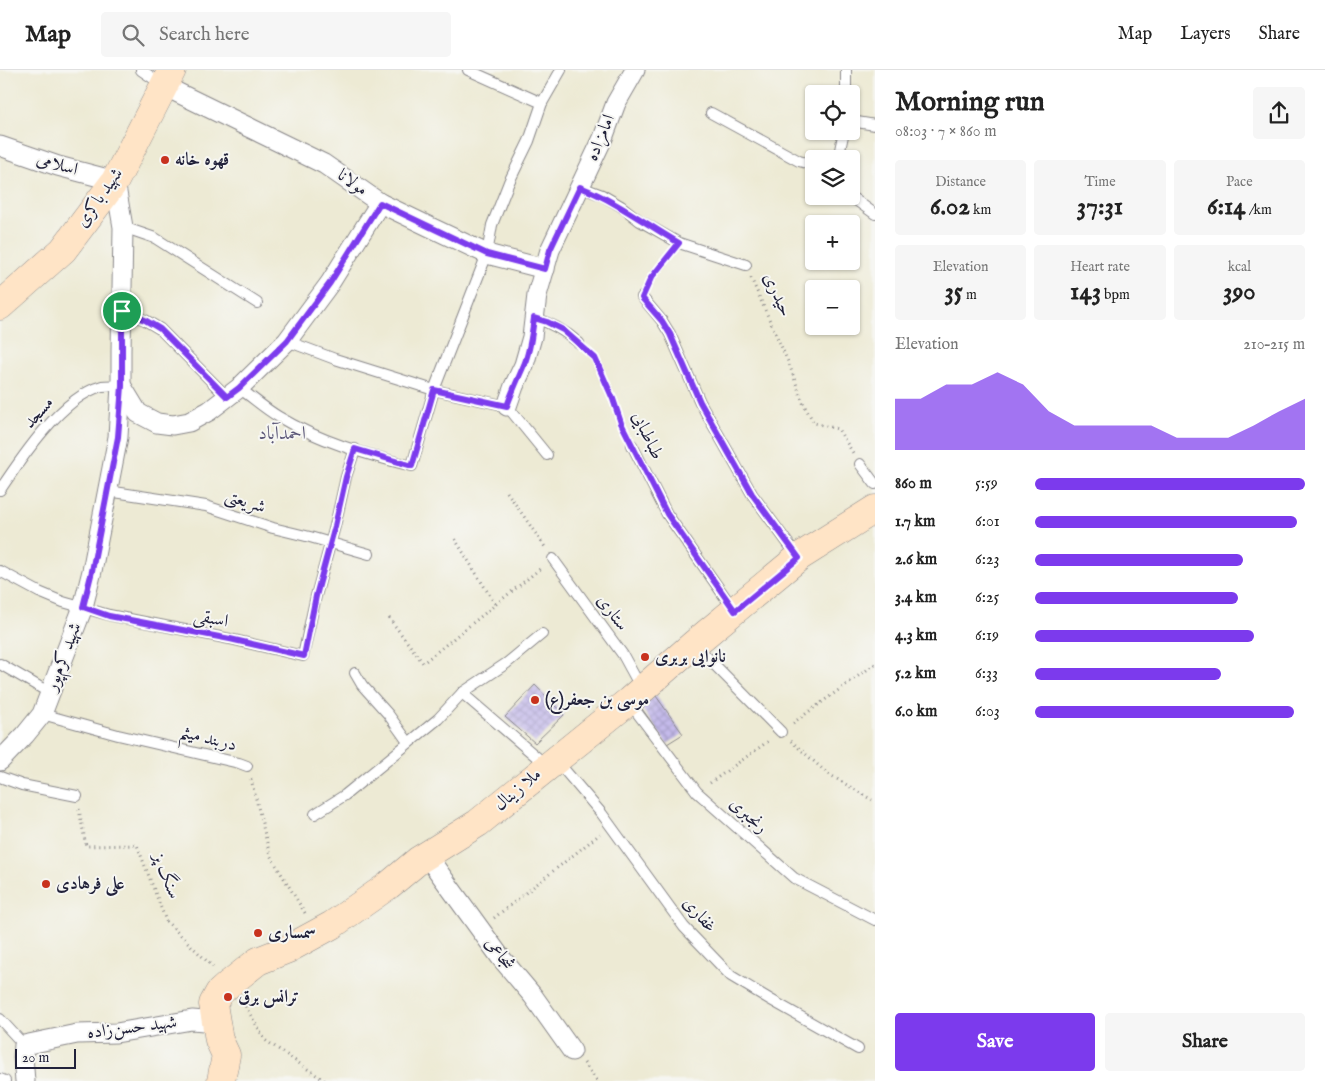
<!DOCTYPE html>
<meta charset="utf-8">
<style>
:root{--surface:#fff;--page:#f6f6f6;--text:#222;--muted:#767676;--line:#e0e0e0;--accent:#7c3aed}
body{margin:0;font-family:"IM FELL English",Amiri,serif;background:var(--page);color:var(--text);height:100vh;display:flex;flex-direction:column;font-size:19px;white-space:nowrap}
*{box-sizing:border-box;margin:0}
p{font-size:16px;color:var(--muted)}
.icon{flex:none;width:28px;height:28px;fill:none;stroke:currentColor;stroke-width:2;stroke-linecap:round;stroke-linejoin:round}
.map{position:relative;flex:1;overflow:hidden}
.details{display:flex;flex-direction:column;background:var(--surface);width:450px}
.details>*{flex:none}
.controls{position:absolute;left:805px;top:15px;display:grid;gap:10px}
.controls a{display:grid;place-items:center;width:55px;height:55px;border-radius:5px;background:var(--surface);box-shadow:0 1px 4px #0004;font-size:25px}
.scale{position:absolute;left:15px;bottom:12px;width:61px;box-sizing:border-box;padding-left:5px;border:2px solid #22223b;border-top:0;font-size:14px;line-height:18px;white-space:nowrap;color:#22223b;-webkit-text-stroke:4px #f6f6f2;paint-order:stroke}
.pin{position:absolute;display:grid;place-items:center;width:42px;height:42px;color:#fff;margin:-21px;border:2px solid #fff;border-radius:50%;box-shadow:0 1px 5px #0007}
.round{display:grid;place-items:center;flex:none;width:52px;height:52px;border-radius:5px;background:var(--page)}
.head{display:flex;align-items:center;justify-content:space-between;height:85px;padding:0 20px}
h1{font-size:28px;font-weight:700;line-height:38px}
.stats{display:grid;grid-template-columns:repeat(3,1fr);gap:8px;height:85px;padding:5px 20px}
.stats div{display:grid;align-content:center;border-radius:5px;background:var(--page);text-align:center}
.stats b{font-size:25px;font-weight:700}
.stats small{font-size:14px;font-weight:400}
.stats p{font-size:14px}
.chart{height:140px;padding:10px 20px}
.chart p{display:flex;justify-content:space-between}
.chart svg{width:100%;height:90px;margin-top:5px;fill:var(--accent);opacity:.7}
.action{display:flex;gap:10px;margin-top:auto;padding:10px 20px}
.action a{flex:1;height:58px;border-radius:5px;background:var(--accent);color:#fff;font-size:20px;font-weight:700;line-height:58px;text-align:center}
.action a+a{background:var(--page);color:var(--text)}
ul{padding:0 20px;list-style:none;font-size:16px}
li{display:grid;grid-template-columns:80px 60px 1fr;align-items:center;height:38px}
li i{height:12px;border-radius:6px;background:var(--accent)}
header{display:flex;align-items:center;gap:30px;box-sizing:border-box;height:70px;padding:0 25px;background:var(--surface);border-bottom:1px solid var(--line)}
header strong{font-size:24px}
nav{display:flex;gap:28px;margin-inline-start:auto;font-size:18px}
.search{width:350px;height:45px;background:var(--page);display:flex;align-items:center;gap:12px;box-sizing:border-box;padding:0 18px;border-radius:5px;color:var(--muted);font-size:19px}
main{display:flex;flex:1;min-height:0}
.map>svg:first-child{display:block}
.building{fill:url(#building-cross-hatch)}
.lines{fill:none;stroke-linecap:round;stroke-linejoin:round}
.service-casing{stroke:#888688;stroke-width:12}
.minor-casing{stroke:#888688;stroke-width:21}
.secondary-casing{stroke:#888688;stroke-width:29}
.path{stroke:#888688;stroke-width:3;stroke-dasharray:1 4;stroke-linecap:butt}
.service{stroke:#fff;stroke-width:10}
.minor{stroke:#fff;stroke-width:19}
.secondary{stroke:#ffe4c6;stroke-width:28}
.route-casing{stroke:#fff;stroke-width:10}
.route{stroke:#7c3aed;stroke-width:6}
.poi-dot{fill:#c8321e;stroke:#f6f6f2;stroke-width:2}
.labels{text-anchor:middle;dominant-baseline:central;stroke-width:4;stroke-linejoin:round;paint-order:stroke}
.street-label{font-size:18px;fill:#22223b;stroke:#f6f6f2}
.poi-label{font-size:18px;font-weight:bold;fill:#22223b;stroke:#f6f6f2;text-anchor:start}
.neighbourhood-label{font-size:19px;fill:#5b5778;stroke:#f6f6f2}
</style>
<header>
<strong>Map</strong>
<div class="search"><svg class="icon" aria-label="search" viewBox="0 0 24 24"><circle cx="10" cy="10" r="6"/><path d="M15 15l6 6"/></svg>Search here</div>
<nav><a>Map</a><a>Layers</a><a>Share</a></nav>
</header>
<main>
<div class="map">
<svg width="875" height="1011" viewBox="0 0 875 1011">
<defs>
<pattern id="building-cross-hatch" width="8" height="8" patternUnits="userSpaceOnUse" patternTransform="scale(1.25)"><rect width="8" height="8" fill="#c4baea"/><path d="M0 0l8 8M0 8l8-8" fill="none" stroke="#a8a0ca"/></pattern>
</defs>
<rect width="100%" height="100%" fill="#f6f6f2"/>
<filter id="ink" filterUnits="userSpaceOnUse"><feTurbulence type="fractalNoise" baseFrequency=".02" numOctaves="2"/><feDisplacementMap in="SourceGraphic" scale="10" xChannelSelector="R" yChannelSelector="G"/><feConvolveMatrix kernelMatrix="1 2 1 2 8 2 1 2 1" color-interpolation-filters="sRGB"/></filter>
<filter id="wash" filterUnits="userSpaceOnUse"><feTurbulence type="fractalNoise" baseFrequency=".0096" numOctaves="4" result="noise"/><feDisplacementMap in="SourceGraphic" scale="20" xChannelSelector="R" yChannelSelector="G"/><feGaussianBlur stdDeviation="1.12" result="paint"/><feColorMatrix in="noise" values="0 0 0 0 0 0 0 0 0 0 0 0 0 0 0 0 0 1.4 0 .05"/><feComposite in="paint" operator="in"/></filter>
<g filter="url(#wash)">
<rect width="100%" height="100%" fill="#edead4"/>
<g id="blocks">
<g class="building">
<polygon points="535,615 564,645 535,673 505,647"/>
<polygon points="656,626 683,664 667,674 640,636"/>
</g>
</g>
</g>
<g filter="url(#ink)">
<use href="#blocks" fill-opacity="0" stroke="#888688" stroke-width="1"/>
<g class="lines">
<defs>
<g id="service">
<polyline points="141,0 163,15"/>
<polyline points="468,0 542,33"/>
<polyline points="846,0 846,24"/>
<polyline points="711,43 799,91 814,95"/>
<polyline points="851,51 875,55"/>
<polyline points="838,89 844,61"/>
<polyline points="580,117 602,125 621,136 640,151 679,173 746,195"/>
<polyline points="850,126 875,144"/>
<polyline points="123,157 155,168 257,233"/>
<polyline points="642,227 662,251 670,264 700,332 752,424 798,487"/>
<polyline points="122,241 145,250 160,259 227,327"/>
<path d="M534,248C552,253 565,261 579,273"/>
<polyline points="287,271 335,289 434,320 507,336 547,385"/>
<path d="M239,318C252,327 265,339 279,347C319,371 367,385 412,396L434,320L487,184L492,155L509,112L529,71L542,33L561,0"/>
<polyline points="632,375 667,444 734,540"/>
<polyline points="860,394 875,414"/>
<path d="M0,420C22,387 62,327 102,316C108,315 115,316 121,315"/>
<polyline points="108,421 206,436 273,458 310,467 369,484"/>
<polyline points="553,489 623,585 641,618"/>
<polyline points="0,501 39,522 63,532 109,545 230,569 303,586 316,526 335,456 346,407 355,379"/>
<polyline points="694,574 781,662"/>
<polyline points="0,594 50,623"/>
<polyline points="355,603 362,615 388,644 408,672"/>
<polyline points="462,623 546,695"/>
<polyline points="629,632 697,722 794,808 875,850"/>
<polyline points="42,644 118,665 239,693 247,696"/>
<polyline points="556,690 602,744 684,857 731,906 771,930 858,979"/>
<polyline points="0,707 22,715 77,726"/>
<polyline points="315,744 345,725 438,649 462,623 507,593 542,564"/>
<polyline points="0,949 24,975"/>
<polyline points="0,1009 5,1011"/>
</g>
<g id="minor">
<polyline points="164,16 324,94 380,133 430,157 487,184 545,199"/>
<polyline points="0,76 58,96 115,111 123,157 121,281 121,315 118,367 92,501 83,537 42,644 25,665 0,691"/>
<polyline points="121,315 138,343 157,353 173,355 189,352 209,341 239,318 287,271 330,213 380,133"/>
<polyline points="507,336 514,316 524,295 532,267 537,225 550,180 603,68 616,33 635,0"/>
<polyline points="427,786 501,888 533,926 572,981"/>
<polyline points="25,1011 23,987 24,975 77,964 116,963 192,950 216,952"/>
</g>
<g id="secondary">
<polyline points="0,236 63,180 115,111 172,0"/>
<polyline points="221,1011 226,985 219,970 213,934 219,923 229,914 258,891 288,879 332,855 389,815 419,790 478,753 629,631 694,574 799,487 875,439"/>
</g>
</defs>
<use href="#service" class="service-casing"/>
<use href="#minor" class="minor-casing"/>
<use href="#secondary" class="secondary-casing"/>
<g class="path">
<polyline points="751,208 789,294 804,335 814,353 838,359 853,383"/>
<polyline points="648,216 651,208 670,184"/>
<path d="M588,282C608,301 614,339 626,364"/>
<polyline points="507,422 545,477"/>
<polyline points="455,469 495,534"/>
<polyline points="389,548 423,593 541,498"/>
<polyline points="793,653 875,594"/>
<polyline points="791,671 827,703 872,730"/>
<polyline points="251,709 270,785 305,843"/>
<polyline points="710,713 770,670"/>
<polyline points="79,739 86,776 137,775 166,851 213,897"/>
<polyline points="494,848 600,764"/>
<polyline points="243,932 265,970 325,1011"/>
<polyline points="584,993 597,1011"/>
</g>
<use href="#service" class="service"/>
<use href="#minor" class="minor"/>
<use href="#secondary" class="secondary"/>
</g>
</g>
<g class="lines" filter="url(#ink)">
<defs>
<path id="route" d="M580,117C616,131 646,154 679,173L651,208L642,228L662,251L670,264L700,332L752,424L799,488L735,541L667,444L621,353L613,329L595,288L563,260L547,252L534,248C532,264 530,280 524,295C518,309 512,322 507,336L434,320L412,396L355,379L346,407L335,456L316,526L304,586L230,569L109,546L83,537L92,501L118,367L122,316V241L145,250L160,259L227,327L239,318L287,271L330,213L380,133L487,184L545,199L550,180Z"/>
</defs>
<use href="#route" class="route-casing"/>
<use href="#route" class="route"/>
</g>
<g class="poi-dot">
<circle cx="165" cy="90" r="5"/>
<circle cx="645" cy="587" r="5"/>
<circle cx="535" cy="630" r="5"/>
<circle cx="46" cy="814" r="5"/>
<circle cx="258" cy="863" r="5"/>
<circle cx="228" cy="927" r="5"/>
</g>
<g class="labels">
<g class="street-label">
<text transform="translate(601 68) rotate(-67)">امامزاده</text>
<text transform="translate(57 95) rotate(16)">اسلامی</text>
<text transform="translate(352 113) rotate(35)">مولانا</text>
<text transform="translate(100 128) rotate(-55)">شهید باکری</text>
<text transform="translate(777 225) rotate(66)">حیدری</text>
<text transform="translate(39 343) rotate(-49)">مسجد</text>
<text transform="translate(647 366) rotate(65)">طباطبایی</text>
<text transform="translate(245 432) rotate(18)">شریعتی</text>
<text transform="translate(612 543) rotate(53)">ستاری</text>
<text transform="translate(211 549) rotate(11)">اسبقی</text>
<text transform="translate(64 587) rotate(-69)">شهید کرم‌پور</text>
<text transform="translate(208 669) rotate(14)">دربند میثم</text>
<text transform="translate(518 720) rotate(-40)">ملا زینال</text>
<text transform="translate(748 746) rotate(42)">رنجبری</text>
<text transform="translate(166 806) rotate(69)">سنگ پز</text>
<text transform="translate(699 845) rotate(49)">غفاری</text>
<text transform="translate(499 884) rotate(53)">شجاعی</text>
<text transform="translate(132 958) rotate(-7)">شهید حسن‌زاده</text>
</g>
<g class="poi-label">
<text x="175" y="90">قهوه خانه</text>
<text x="655" y="587">نانوایی بربری</text>
<text x="545" y="630">موسی بن جعفر(ع)</text>
<text x="56" y="814">علی فرهادی</text>
<text x="268" y="863">سمساری</text>
<text x="238" y="927">ترانس برق</text>
</g>
<g class="neighbourhood-label">
<text x="282" y="364">احمدآباد</text>
</g>
</g>
</svg>
<div class="controls">
<a><svg class="icon" aria-label="locate" viewBox="0 0 24 24"><circle cx="12" cy="12" r="6"/><path d="M12 2v4M12 18v4M2 12h4M18 12h4"/></svg></a>
<a><svg class="icon" aria-label="layers" viewBox="0 0 24 24"><path d="M12 4l9 5-9 5-9-5zM3 14l9 5 9-5"/></svg></a>
<a>+</a>
<a>−</a>
</div>
<div class="scale">20 m</div>
<div class="pin" style="left:122px;top:241px;background:#1e9e55"><svg class="icon" aria-label="arrive" viewBox="0 0 24 24"><path d="M6 21V4h12l-3 4 3 4H6"/></svg></div>
</div>
<section class="details">
<div class="head"><div><h1>Morning run</h1><p>08:03 · 7 × 860 m</p></div><a class="round"><svg class="icon" aria-label="share" viewBox="0 0 24 24"><path d="M12 15V3M7 8l5-5 5 5M5 13v7h14v-7"/></svg></a></div>
<div class="stats">
<div><p>Distance</p><b>6.02<small> km</small></b></div>
<div><p>Time</p><b>37:31</b></div>
<div><p>Pace</p><b>6:14<small> /km</small></b></div>
</div>
<div class="stats">
<div><p>Elevation</p><b>35<small> m</small></b></div>
<div><p>Heart rate</p><b>143<small> bpm</small></b></div>
<div><p>kcal</p><b>390</b></div>
</div>
<div class="chart"><p><span>Elevation</span>210–215 m</p>
<svg viewBox="0 0 160 44" preserveAspectRatio="none"><path d="M0 44V19L10 19L20 12L30 12L40 6L50 12L60 25L70 32L80 32L90 32L100 32L110 38L120 38L130 38L140 32L150 25L160 19V44z"/></svg>
</div>
<ul>
<li><b>860 m</b>5:59<i style="width:100%"></i></li>
<li><b>1.7 km</b>6:01<i style="width:97%"></i></li>
<li><b>2.6 km</b>6:23<i style="width:77%"></i></li>
<li><b>3.4 km</b>6:25<i style="width:75%"></i></li>
<li><b>4.3 km</b>6:19<i style="width:81%"></i></li>
<li><b>5.2 km</b>6:33<i style="width:69%"></i></li>
<li><b>6.0 km</b>6:03<i style="width:96%"></i></li>
</ul>
<div class="action"><a>Save</a><a>Share</a></div>
</section>
</main>
